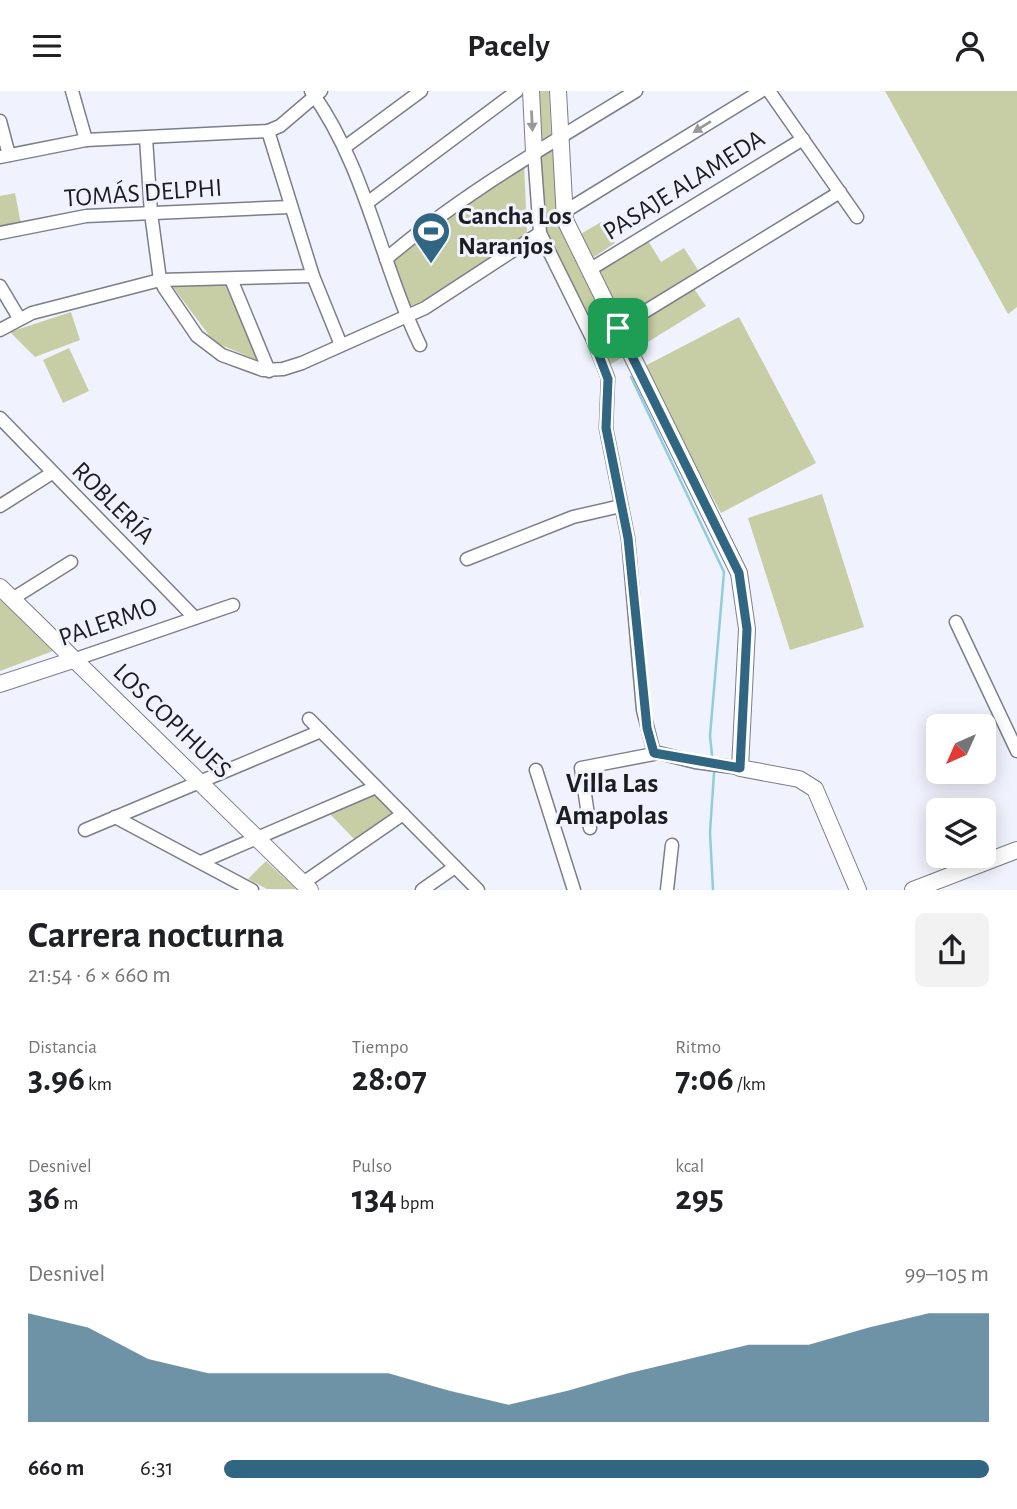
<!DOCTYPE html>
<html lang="es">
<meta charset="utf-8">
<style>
:root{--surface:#fff;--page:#f2f2f2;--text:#202124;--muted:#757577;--accent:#316682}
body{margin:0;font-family:"Alegreya Sans",sans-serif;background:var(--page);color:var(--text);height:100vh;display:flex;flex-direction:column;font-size:26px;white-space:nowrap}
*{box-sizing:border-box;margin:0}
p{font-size:23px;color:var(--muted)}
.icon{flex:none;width:38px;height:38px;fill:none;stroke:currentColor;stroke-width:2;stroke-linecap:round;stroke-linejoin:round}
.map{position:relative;height:799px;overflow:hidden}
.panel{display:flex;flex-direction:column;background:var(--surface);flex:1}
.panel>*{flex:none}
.needle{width:46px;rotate:225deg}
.tools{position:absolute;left:926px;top:623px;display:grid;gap:14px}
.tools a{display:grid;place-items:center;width:70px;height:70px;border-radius:10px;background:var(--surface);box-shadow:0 4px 18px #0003;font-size:35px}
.pin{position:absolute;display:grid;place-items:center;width:60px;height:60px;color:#fff;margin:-30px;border-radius:14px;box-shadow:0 4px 10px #0006}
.round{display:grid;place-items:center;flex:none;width:74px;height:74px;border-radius:10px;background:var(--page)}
.summary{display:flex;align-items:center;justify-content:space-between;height:119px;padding:0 28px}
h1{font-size:38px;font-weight:700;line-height:52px}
.stats{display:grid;grid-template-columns:repeat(3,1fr);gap:10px;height:119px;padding:7px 28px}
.stats div{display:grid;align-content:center}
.stats b{font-size:35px;font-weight:700}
.stats small{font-size:19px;font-weight:400}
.stats p{font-size:19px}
.chart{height:196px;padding:14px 28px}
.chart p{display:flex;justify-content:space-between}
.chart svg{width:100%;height:126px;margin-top:7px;fill:var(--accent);opacity:.7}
ul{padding:0 28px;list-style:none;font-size:23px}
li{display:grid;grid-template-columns:112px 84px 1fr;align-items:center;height:52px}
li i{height:18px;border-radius:9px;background:var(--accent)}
header{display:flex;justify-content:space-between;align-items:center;height:91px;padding:0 28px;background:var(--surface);font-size:32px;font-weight:700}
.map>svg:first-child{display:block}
.green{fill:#c7cda4}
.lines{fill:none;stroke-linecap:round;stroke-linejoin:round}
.stream{stroke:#8fcdde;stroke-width:2.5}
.street-casing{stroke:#7c7e88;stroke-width:15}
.secondary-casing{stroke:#7c7e88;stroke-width:18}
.street{stroke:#fff;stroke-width:12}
.secondary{stroke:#fff;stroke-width:16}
.oneway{fill:#99999b}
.route-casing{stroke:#fff;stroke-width:14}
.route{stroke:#316682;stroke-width:9}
.labels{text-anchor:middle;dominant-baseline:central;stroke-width:6;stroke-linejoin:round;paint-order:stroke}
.street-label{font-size:26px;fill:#1c1d20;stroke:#f0f3fd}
.poi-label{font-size:26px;font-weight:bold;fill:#1c1d20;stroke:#f0f3fd;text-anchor:start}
.neighbourhood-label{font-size:28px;font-weight:bold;fill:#1c1d20;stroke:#f0f3fd}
</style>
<header><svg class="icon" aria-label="menu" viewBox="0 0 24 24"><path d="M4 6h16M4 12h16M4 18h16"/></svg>Pacely<svg class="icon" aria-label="person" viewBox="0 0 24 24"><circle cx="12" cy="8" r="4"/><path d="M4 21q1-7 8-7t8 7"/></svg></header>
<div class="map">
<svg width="1017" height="799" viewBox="0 0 1017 799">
<rect width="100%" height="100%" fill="#f0f3fd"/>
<g class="green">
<polygon points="536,0 549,0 551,43 538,52"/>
<polygon points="885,0 1017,0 1017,216 1008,223"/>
<polygon points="553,57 559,133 611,232 598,240 544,140 539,65"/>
<polygon points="524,72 527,143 432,206 408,216 392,167"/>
<polygon points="15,102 21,133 0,137 0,105"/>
<polygon points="601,131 615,152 591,168 579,144"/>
<polygon points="647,148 661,171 684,157 698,179 620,228 596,180"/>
<polygon points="224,191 261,271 214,251 170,192"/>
<polygon points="692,195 706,215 635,259 624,236"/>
<polygon points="71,221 80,249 35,266 10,241"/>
<polygon points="739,226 816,372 721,422 643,276"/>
<polygon points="612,242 624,265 608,275 598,251"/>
<polygon points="69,257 89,300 63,312 43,269"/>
<polygon points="822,403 864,536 790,559 748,427"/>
<polygon points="0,508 53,560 0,580"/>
<polygon points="376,703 394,722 355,749 329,722"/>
<polygon points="266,770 296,798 267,798 248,788"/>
</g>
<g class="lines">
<g class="stream">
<polyline points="631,286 724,481 710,645 712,664"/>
<polyline points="713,799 710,741 714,682"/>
</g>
<defs>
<g id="street">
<polyline points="72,0 86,49"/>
<path d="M311,0C366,76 380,171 420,254"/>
<polyline points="769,0 857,126"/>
<polyline points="0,30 9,64"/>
<polyline points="268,40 313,185 341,254"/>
<polyline points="146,47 151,122 160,189 165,198 197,245 222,264 263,279 283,278 302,272 425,217 540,142"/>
<polyline points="345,56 421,0"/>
<polyline points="534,61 540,142 593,249 608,287 606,337 628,447 643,619 654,662"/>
<polyline points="0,66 86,49 268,40 280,35 321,0"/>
<polyline points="367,112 517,0"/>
<polyline points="564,121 761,0"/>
<polyline points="0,142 86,125 290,116"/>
<path d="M386,168C463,102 550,53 636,0"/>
<polyline points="589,179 803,48"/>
<polyline points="231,188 269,280"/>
<polyline points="0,195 19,227"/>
<polyline points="0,239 32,222 160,189 313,185"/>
<polyline points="593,249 618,237 840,101"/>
<polyline points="0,327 195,527"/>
<polyline points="0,415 52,382"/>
<polyline points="467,468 573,426 621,415"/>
<polyline points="12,508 71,471"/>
<polyline points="956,531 1017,660"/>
<polyline points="73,569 233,514"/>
<polyline points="309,628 478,799"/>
<polyline points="536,679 574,799"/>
<polyline points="115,726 252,799"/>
<polyline points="590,737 581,677 659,662 695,671 740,677"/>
<polyline points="85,739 321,640"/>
<polyline points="201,771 376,696"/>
<polyline points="303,792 403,723"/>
<polyline points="422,799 455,776"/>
<polyline points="667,799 672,754"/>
</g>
<g id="secondary">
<polyline points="531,0 534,61"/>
<polyline points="558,0 565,129 739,482 747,538 740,677 799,688 815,698 858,799"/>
<polyline points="0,496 310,799"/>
<polyline points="0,593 73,569"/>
<polyline points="913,799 1017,759"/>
</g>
</defs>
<use href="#street" class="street-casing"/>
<use href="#secondary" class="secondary-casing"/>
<use href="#street" class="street"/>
<use href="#secondary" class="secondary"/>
</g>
<defs><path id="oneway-solid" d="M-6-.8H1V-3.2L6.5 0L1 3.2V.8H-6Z" transform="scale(1.75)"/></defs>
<g class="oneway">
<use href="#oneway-solid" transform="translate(532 30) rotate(87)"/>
<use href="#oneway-solid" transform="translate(702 36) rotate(148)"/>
</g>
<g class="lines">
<defs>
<polygon id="route" points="618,237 739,482 747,538 740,677 654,662 647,637 628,447 606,337 608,288 593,249"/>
</defs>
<use href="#route" class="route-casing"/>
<use href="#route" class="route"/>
</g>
<defs>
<symbol id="stadium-pin" viewBox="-11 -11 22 30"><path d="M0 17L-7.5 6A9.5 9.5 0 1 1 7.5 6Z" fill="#316682" stroke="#f0f3fd"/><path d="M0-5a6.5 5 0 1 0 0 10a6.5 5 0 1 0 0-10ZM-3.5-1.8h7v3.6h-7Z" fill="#fff"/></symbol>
</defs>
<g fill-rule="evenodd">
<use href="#stadium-pin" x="409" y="118" width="44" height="60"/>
</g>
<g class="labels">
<g class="street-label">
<text transform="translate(684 94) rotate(-32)">PASAJE ALAMEDA</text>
<text transform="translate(143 102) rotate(-4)">TOMÁS DELPHI</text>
<text transform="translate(113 412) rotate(45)">ROBLERÍA</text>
<text transform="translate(108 531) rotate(-19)">PALERMO</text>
<text transform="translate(172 630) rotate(44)">LOS COPIHUES</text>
</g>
<g class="poi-label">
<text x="458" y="125">Cancha Los<tspan x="458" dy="30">Naranjos</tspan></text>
</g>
<g class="neighbourhood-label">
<text x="612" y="693">Villa Las<tspan x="612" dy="32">Amapolas</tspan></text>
</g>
</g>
</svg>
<div class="tools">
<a><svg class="needle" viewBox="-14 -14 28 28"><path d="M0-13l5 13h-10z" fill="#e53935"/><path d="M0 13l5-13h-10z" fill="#757577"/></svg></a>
<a><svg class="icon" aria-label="layers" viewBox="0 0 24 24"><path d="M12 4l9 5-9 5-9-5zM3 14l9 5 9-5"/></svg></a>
</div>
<div class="pin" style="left:618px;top:237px;background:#1e9e55"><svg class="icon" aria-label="arrive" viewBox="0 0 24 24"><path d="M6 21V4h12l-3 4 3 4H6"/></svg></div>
</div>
<section class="panel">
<div class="summary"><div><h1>Carrera nocturna</h1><p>21:54 · 6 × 660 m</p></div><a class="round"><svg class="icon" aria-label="share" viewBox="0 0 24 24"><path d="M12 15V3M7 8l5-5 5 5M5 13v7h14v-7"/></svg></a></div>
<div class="stats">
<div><p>Distancia</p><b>3.96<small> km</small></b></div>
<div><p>Tiempo</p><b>28:07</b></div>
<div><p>Ritmo</p><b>7:06<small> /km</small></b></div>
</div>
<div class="stats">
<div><p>Desnivel</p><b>36<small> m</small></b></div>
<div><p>Pulso</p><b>134<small> bpm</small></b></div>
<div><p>kcal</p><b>295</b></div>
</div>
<div class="chart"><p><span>Desnivel</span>99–105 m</p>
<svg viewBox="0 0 160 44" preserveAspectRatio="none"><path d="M0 44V6L10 11L20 22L30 27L40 27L50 27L60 27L70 33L80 38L90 33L100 27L110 22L120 17L130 17L140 11L150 6L160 6V44z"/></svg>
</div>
<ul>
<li><b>660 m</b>6:31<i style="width:100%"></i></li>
</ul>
</section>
